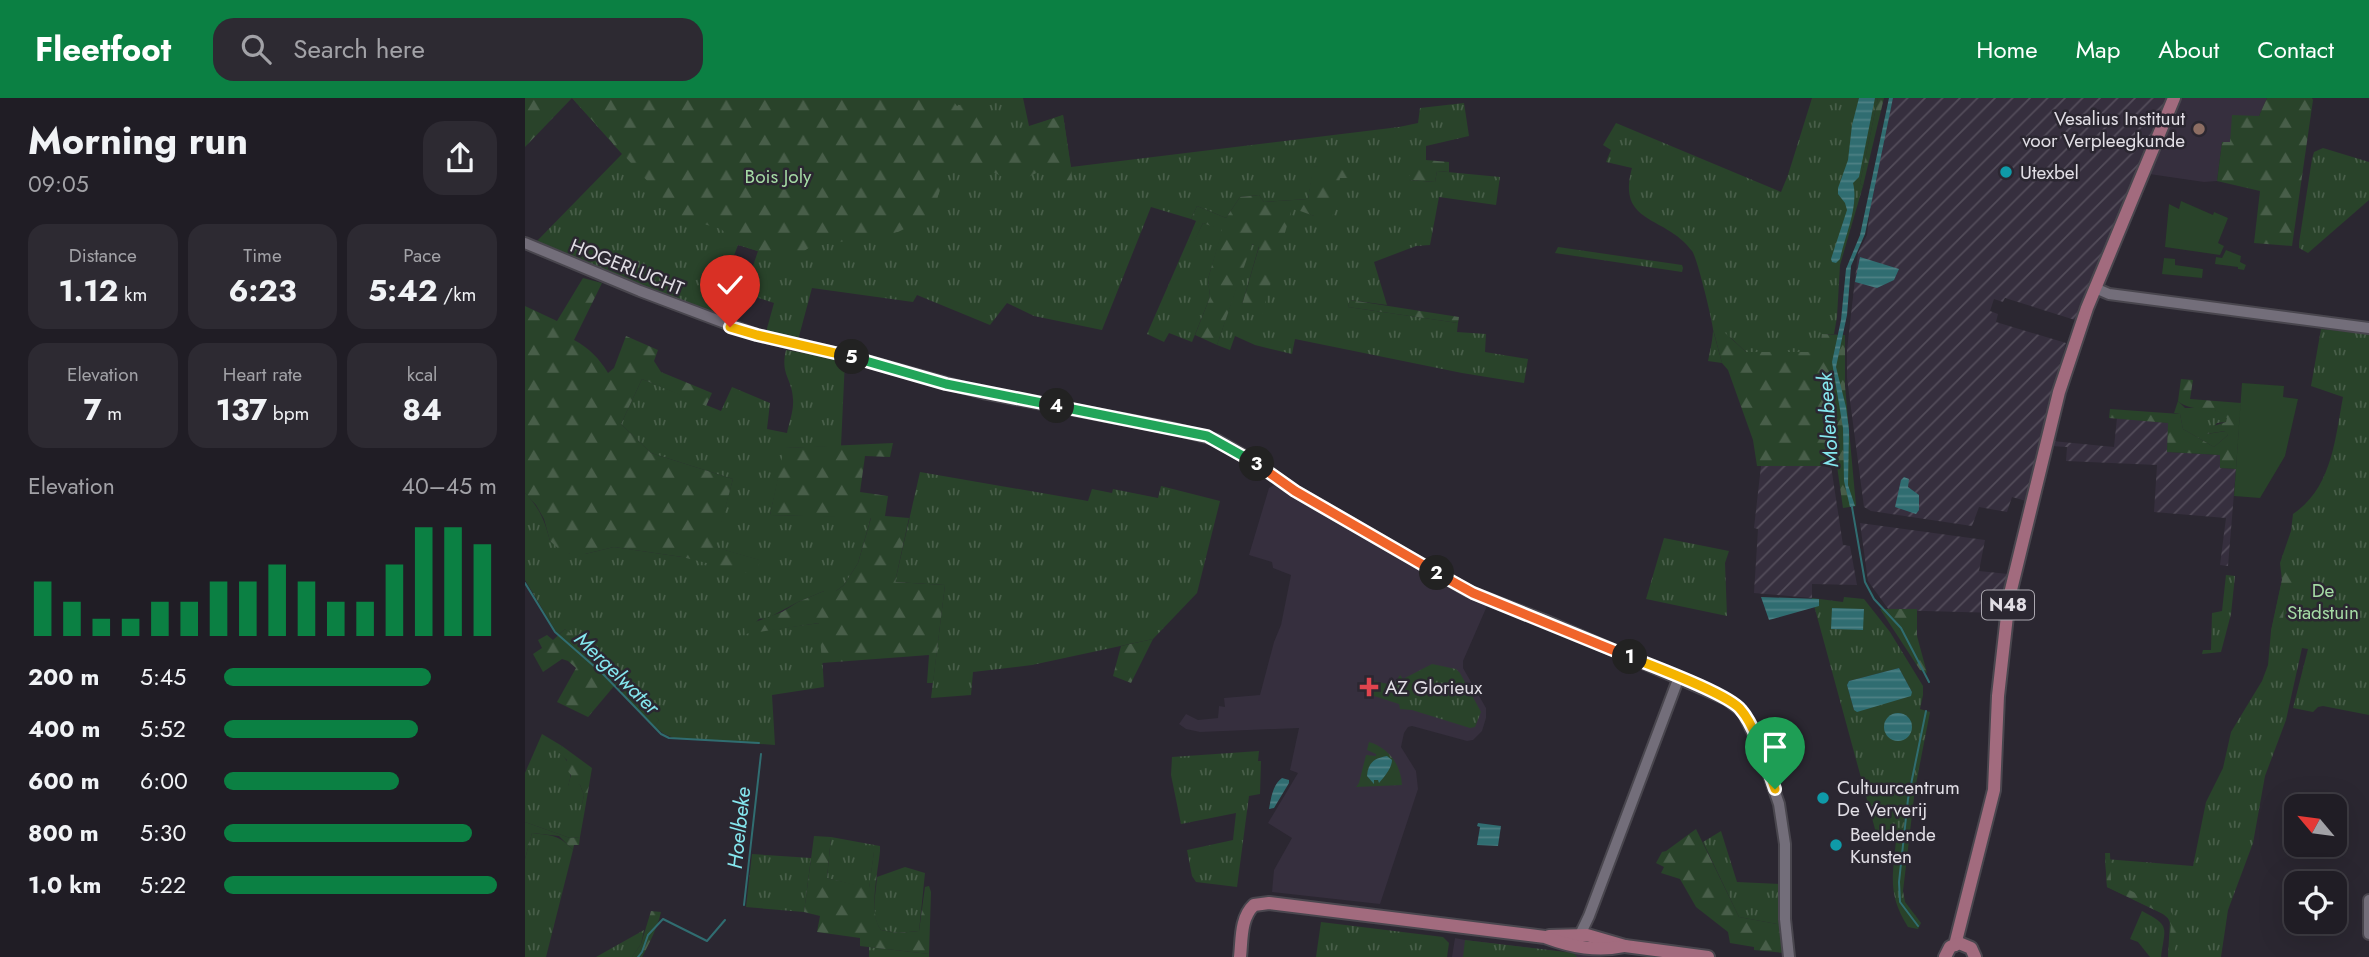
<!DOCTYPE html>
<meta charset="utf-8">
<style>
:root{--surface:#201d25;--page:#2d2a32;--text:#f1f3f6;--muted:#a2a2a7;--line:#3d3b42;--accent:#0b8043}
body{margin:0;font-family:Jost,sans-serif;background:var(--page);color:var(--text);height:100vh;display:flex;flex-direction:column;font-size:26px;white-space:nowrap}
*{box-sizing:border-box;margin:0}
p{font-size:23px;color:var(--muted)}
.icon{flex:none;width:38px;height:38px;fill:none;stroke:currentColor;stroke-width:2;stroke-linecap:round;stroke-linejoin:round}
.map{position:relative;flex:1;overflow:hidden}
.panel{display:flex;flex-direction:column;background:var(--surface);width:525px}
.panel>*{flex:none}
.needle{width:46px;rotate:299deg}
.controls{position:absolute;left:1759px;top:696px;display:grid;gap:14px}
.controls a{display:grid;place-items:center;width:63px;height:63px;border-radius:14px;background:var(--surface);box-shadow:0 7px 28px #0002,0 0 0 2px var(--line);font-size:35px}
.pin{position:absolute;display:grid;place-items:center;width:60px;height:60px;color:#fff;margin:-72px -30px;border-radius:50% 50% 50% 0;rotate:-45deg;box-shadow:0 0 7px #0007}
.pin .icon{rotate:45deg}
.km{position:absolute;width:35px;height:35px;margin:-18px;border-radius:50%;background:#222;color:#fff;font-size:19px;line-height:35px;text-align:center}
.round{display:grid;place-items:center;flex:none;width:74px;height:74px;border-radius:21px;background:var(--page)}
.head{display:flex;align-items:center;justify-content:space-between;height:119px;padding:0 28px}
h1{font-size:38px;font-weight:700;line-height:52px}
.metrics{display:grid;grid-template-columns:repeat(3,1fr);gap:10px;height:119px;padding:7px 28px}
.metrics div{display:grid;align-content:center;border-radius:18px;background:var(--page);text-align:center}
.metrics b{font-size:30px;font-weight:700}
.metrics small{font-size:19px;font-weight:400}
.metrics p{font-size:19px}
.chart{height:196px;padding:14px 28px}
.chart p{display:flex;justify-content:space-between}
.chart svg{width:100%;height:126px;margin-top:7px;stroke:var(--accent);stroke-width:6}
ul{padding:0 28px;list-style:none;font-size:23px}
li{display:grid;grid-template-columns:112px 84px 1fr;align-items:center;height:52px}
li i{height:18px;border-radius:9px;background:var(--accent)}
header{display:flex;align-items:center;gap:42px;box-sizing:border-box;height:98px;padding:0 35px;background:var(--accent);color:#fff}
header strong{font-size:33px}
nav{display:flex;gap:38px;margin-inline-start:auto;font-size:24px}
.search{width:490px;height:63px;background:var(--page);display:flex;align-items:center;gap:18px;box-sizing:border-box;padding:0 24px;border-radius:21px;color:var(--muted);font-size:26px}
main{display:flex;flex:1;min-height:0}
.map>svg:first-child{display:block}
.built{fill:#362f3e}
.industrial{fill:url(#industrial-furrows)}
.grass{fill:url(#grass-tufts);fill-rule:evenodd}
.forest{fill:url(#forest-firs)}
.garden{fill:#29432a}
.water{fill:url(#water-rules)}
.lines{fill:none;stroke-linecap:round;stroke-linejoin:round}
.stream{stroke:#306d71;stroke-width:2}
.tertiary-casing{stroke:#49464e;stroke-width:14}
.primary-casing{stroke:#49464e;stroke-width:16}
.tertiary{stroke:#736e7a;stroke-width:10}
.primary{stroke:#a26b7e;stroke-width:12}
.split-1-casing{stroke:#fff;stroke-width:14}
.split-2-casing{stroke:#fff;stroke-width:14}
.split-3-casing{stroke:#fff;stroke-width:14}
.split-4-casing{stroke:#fff;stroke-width:14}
.split-5-casing{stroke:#fff;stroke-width:14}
.split-6-casing{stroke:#fff;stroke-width:14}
.split-1{stroke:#f5b400;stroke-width:9}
.split-2{stroke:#f0652b;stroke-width:9}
.split-3{stroke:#f0652b;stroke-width:9}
.split-4{stroke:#22a559;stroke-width:9}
.split-5{stroke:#22a559;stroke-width:9}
.split-6{stroke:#f5b400;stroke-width:9}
.education-dot{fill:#8d6e63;stroke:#2b2731;stroke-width:2.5}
.culture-dot{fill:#0f9aa8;stroke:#2b2731;stroke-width:2.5}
.health-dot{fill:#e0444e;stroke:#2b2731;stroke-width:2.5}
.labels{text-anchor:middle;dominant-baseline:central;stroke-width:5;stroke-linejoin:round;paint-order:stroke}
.shield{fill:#2b2731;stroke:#aaa7af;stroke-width:2}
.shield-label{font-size:18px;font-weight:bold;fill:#e1dee5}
.poi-label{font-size:19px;fill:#e1dee5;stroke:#2b2731;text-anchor:start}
.park-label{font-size:19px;fill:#a5dba5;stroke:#2b2731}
.street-label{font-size:19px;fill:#e1dee5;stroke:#2b2731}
.water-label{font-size:21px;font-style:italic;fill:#85e7ef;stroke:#2b2731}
</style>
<header>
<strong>Fleetfoot</strong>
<div class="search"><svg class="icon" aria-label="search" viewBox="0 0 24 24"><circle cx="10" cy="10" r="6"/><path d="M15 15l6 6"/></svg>Search here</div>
<nav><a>Home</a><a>Map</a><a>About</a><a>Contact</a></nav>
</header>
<main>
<section class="panel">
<div class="head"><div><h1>Morning run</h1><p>09:05</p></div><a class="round"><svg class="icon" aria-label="share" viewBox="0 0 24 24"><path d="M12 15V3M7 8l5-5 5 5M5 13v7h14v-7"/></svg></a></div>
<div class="metrics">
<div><p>Distance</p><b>1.12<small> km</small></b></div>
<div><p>Time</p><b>6:23</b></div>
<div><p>Pace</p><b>5:42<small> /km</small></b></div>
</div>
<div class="metrics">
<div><p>Elevation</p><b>7<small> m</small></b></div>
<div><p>Heart rate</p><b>137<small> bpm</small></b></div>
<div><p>kcal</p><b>84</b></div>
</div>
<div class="chart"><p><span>Elevation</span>40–45 m</p>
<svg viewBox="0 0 160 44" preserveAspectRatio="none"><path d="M5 44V25M15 44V32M25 44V38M35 44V38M45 44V32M55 44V32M65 44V25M75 44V25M85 44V19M95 44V25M105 44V32M115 44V32M125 44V19M135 44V6M145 44V6M155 44V12"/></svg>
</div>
<ul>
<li><b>200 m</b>5:45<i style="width:76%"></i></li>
<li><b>400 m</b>5:52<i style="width:71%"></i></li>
<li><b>600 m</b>6:00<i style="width:64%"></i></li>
<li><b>800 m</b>5:30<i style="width:91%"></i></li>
<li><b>1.0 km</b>5:22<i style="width:100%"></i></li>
</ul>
</section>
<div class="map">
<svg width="1844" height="859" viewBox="0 0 1844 859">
<defs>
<pattern id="industrial-furrows" width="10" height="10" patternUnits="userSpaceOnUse" patternTransform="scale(1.75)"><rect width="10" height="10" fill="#362f3e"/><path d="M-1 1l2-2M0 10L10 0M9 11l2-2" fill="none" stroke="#534d5a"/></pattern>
<pattern id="grass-tufts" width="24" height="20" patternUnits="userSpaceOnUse" patternTransform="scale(1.75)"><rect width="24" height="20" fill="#29432a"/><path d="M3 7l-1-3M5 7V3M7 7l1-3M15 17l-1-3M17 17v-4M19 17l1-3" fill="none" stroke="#485e49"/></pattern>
<pattern id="forest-firs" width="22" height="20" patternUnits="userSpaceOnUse" patternTransform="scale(1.75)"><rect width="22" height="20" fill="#29432a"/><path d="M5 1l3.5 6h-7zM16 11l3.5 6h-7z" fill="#485e49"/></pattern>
<pattern id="water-rules" width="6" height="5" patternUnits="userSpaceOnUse" patternTransform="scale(1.75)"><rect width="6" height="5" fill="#306d71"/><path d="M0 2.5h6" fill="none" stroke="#4e8185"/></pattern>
</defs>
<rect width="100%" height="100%" fill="#2b2731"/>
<g class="built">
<polygon points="1656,0 1742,0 1734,18 1705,44 1697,45 1692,83 1679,84 1624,76"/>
<polygon points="751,386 962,508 938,563 938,570 961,610 961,620 957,633 948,642 942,643 887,628 883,629 879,635 876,649 891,673 893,691 855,806 747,794 749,772 767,740 743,725 773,675 765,672 774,630 675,634 661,631 654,626 661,616 673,622 693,620 694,608 700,609 699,600 735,597 749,544 756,527 766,477 748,470 747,464 724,457 744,390"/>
<polygon points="930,840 940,842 1081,859 927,859"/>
</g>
<g class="industrial">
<polygon points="1368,0 1642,0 1550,222 1480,200 1478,204 1469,201 1465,213 1473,216 1471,224 1541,245 1501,403 1487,399 1482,414 1454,409 1447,428 1346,413 1339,409 1322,280 1322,252 1333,155 1342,137 1348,89"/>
<polygon points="1592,320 1644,325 1642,354 1695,357 1695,370 1711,371 1703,468 1695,467 1701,420 1629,414 1632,367 1541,363 1542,349 1526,348 1527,343 1589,349"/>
<polygon points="1236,368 1306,368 1318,447 1325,448 1332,487 1287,486 1287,500 1229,495 1233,431 1229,430"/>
<polygon points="1335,425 1460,442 1454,473 1483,476 1473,515 1364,512 1343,483"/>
</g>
<g class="grass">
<polygon points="47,0 498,0 504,28 538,17 546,69 874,29 893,25 895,10 939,5 944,38 901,48 901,65 884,82 910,84 912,73 975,79 971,107 914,99 905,147 891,148 849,164 862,207 825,202 823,209 933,225 932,234 961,236 960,254 1003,261 999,285 937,275 770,241 767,256 730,247 710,238 705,252 692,247 726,146 734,148 717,207 767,109 789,118 815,79 839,80 789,68 783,101 739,104 734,97 715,99 701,120 672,108 666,121 626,109 577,232 509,218 482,205 465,227 392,197 388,204 287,190 273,242 241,234 249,205 219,195 233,153 213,147 187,216 12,143 97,56"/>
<path d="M1287,0H1353L1335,85L1338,88L1315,167L1312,219L1309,236H1297L1295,254H1221L1206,240L1188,232L1197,265L1183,263C1185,253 1188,241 1188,231C1187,221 1172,159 1167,153C1141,117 1091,127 1107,70L1081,64L1086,52L1078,47L1091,25L1256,94L1263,77Z"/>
<polygon points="1798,50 1844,64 1844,102 1783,155 1774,150 1774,145 1787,61 1789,54"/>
<polygon points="678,125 698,131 683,181 685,199 667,244 644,235 639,244 622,236 663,142 669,143"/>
<polygon points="1033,149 1157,167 1158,170 1157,174 1030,155"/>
<path d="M1796,231L1844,236V617L1798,608L1793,609L1788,614L1768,610L1783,551L1777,550L1761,622L1740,678L1728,745L1703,812L1696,859H1643L1645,822L1637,815L1582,789L1580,761L1668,768L1681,704L1698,670L1706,634L1737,583L1743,567L1746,533L1757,482L1755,465L1766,433L1768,416C1807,390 1810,341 1818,299L1786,288Z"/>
<path d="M261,252L320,262L316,348L260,350L245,417L346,419L333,465L319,487L311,493H299L273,504L243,520L234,521L220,535L295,525L299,589L247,597L250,647L149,640L139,636L129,628L134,622L40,531L33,537L0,482V395C15,410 20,424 25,443L45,456H60L89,449L157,459L234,462L189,449L208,381L126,355L96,326L117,281L196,313L207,289L245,305L242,331L262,335C264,325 269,312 268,301C267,280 255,277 261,252Z"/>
<path d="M1653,303L1660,310C1675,310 1692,308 1703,320L1701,324L1692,325L1682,336L1701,333L1703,337L1689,349L1658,331L1655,316L1649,315Z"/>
<polygon points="395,374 563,403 567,391 587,395 588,391 633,400 636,388 695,403 672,495 628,541 507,567 448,574 446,597 406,600 420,487 370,484"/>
<polygon points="1139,440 1204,453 1200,465 1202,518 1121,501"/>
<polygon points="1701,477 1710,478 1706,516 1696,554 1677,556 1678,552 1686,552 1687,515 1697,513"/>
<path d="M1319,499L1339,501L1365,534L1398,588V597L1395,611L1405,614L1390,691L1378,793L1380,804L1396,825L1393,831L1383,829C1362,795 1368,779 1371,742H1353L1287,500L1318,504ZM1374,570L1387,594L1329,612L1322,587L1324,583ZM1376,615L1378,642H1369L1363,620Z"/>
<polygon points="907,566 931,571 935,575 956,614 950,629 945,630 887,612 875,611 874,606 840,595 844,582 868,587 875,577 878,581"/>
<path d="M17,636L37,648L34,654C45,663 48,675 43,688L52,685L55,687L59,697L56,711H60L55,739L45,740L0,724V675Z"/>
<path d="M844,644C864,650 876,667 877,687L831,689L834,685L841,657L851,658V656L842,652Z"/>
<polygon points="734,653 733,663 736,663 735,696 724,698 712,789 671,784 667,778 662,752 708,742 711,715 656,726 646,677 647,659"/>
<polygon points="1196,733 1212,784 1257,786 1258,827 1214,819 1178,744"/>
<path d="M7,735C28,738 33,736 48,752L21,859H0V761Z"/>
<polygon points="306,739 355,748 355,753 349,754 344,791 302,780"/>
<polygon points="227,756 286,760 279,814 221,809"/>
<path d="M380,769L400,775L394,833L373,835L356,832C345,818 351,795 352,779Z"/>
<path d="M1617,813C1646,828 1640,829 1636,859H1625L1613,844L1605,841Z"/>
<polygon points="796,824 918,839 924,845 922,859 791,859"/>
<polygon points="119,832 116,846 107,859 71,859"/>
<polygon points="940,842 1049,855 1052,859 938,859"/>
<polygon points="344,849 404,856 404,859 344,859"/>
</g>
<g class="forest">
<polygon points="0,0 426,0 432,8 447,2 458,20 502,39 506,39 504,29 538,17 548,85 515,73 490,86 463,71 427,58 406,118 373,134 285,149 272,158 241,156 214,147 196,131 155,119 47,0 0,49"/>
<polygon points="1353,0 1359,0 1338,88 1335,85"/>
<polygon points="1742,0 1787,0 1788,2 1767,148 1729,145 1735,93 1692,83 1697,44 1705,44 1707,17 1734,18"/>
<polygon points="901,62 924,64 924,74 912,73 910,84 884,82 887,65 901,65"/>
<polygon points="788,68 842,71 840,80 815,80 807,121 789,118 767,110 737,216 717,207 734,149 727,146 692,247 670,237 685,199 683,181 697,132 678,125 669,144 663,142 671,123 666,121 672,108 701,120 715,99 734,97 739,104 783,101"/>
<path d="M58,180L77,185L49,242C64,250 74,260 83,275L89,270L101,238L133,252L129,263L136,274L187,295L181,308L117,281L96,326L126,355L208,381L190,449L235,462L231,477L157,459L89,449L60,456H45L36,453L25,443L19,421L11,407L0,395V208L32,223Z"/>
<polygon points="825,202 934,219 933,225 823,209"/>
<polygon points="1188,231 1199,234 1221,254 1294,254 1297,236 1320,237 1320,288 1331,408 1318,410 1312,368 1232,368 1228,342 1203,272 1197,265"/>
<path d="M1656,281L1668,282L1665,301L1716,305L1711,371L1695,370V357L1642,354L1643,325L1584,320L1585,311L1655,316L1658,331L1689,349L1703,337L1700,333L1681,336L1682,330L1701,324L1702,320C1689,305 1667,316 1653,303Z"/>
<polygon points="368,345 365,359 340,358 335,394 363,398 360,418 384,420 370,484 420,487 408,585 402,585 404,557 297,565 294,525 220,536 219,528 257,514 273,504 299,493 311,493 319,487 333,465 346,420 245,417 259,350"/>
<polygon points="1757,457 1767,464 1770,479 1759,506 1757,538 1746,533 1757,482"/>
<polygon points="1355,511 1392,511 1392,538 1402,575 1395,572"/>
<polygon points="40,531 82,565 134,622 129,628 90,587 63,619 32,604 51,570 43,563 37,561 18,574 8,556 17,550 13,542 22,537 28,542"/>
<polygon points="628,541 606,585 588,578 596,548"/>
<polygon points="37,648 67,670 60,711 56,711 59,697 55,687 52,686 48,693 43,688 46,677 40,670 42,662 33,654"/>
<polygon points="0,724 45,740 55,739 54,747 49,747 48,752 34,738 7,735 0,761"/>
<polygon points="1171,731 1214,819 1258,827 1259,855 1229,852 1229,849 1205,845 1203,834 1171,809 1155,781 1136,775 1139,769 1131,765 1137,754 1141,753"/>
<path d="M289,738L306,739L302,780L344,790L349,753H355C353,774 343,815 356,832L373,835L394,833L400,789L404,788L406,794L404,856L335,848V840L292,834L295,818L279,814Z"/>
<polygon points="1580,755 1585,755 1586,783 1645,812 1653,826 1649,858 1643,857 1646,827 1642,818 1582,789"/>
<path d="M126,813L136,814C133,828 124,846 117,859H107L116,846Z"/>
</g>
<g class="garden">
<polygon points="1656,103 1688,117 1689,114 1703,120 1693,145 1699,148 1695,157 1640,149 1644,106 1654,111"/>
<polygon points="1701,152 1716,158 1715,164 1721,167 1719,172 1713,171 1713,169 1690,166 1691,159 1697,160"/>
<polygon points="1639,160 1650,161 1650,167 1678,171 1677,180 1637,176"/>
<polygon points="1717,285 1759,288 1758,299 1773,301 1760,358 1735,400 1709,398"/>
</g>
<g class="water">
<path d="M1334,0H1350L1334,79L1328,85C1334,108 1320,138 1315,161L1311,165L1307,164L1306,161L1322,112L1320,105L1313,96V90L1323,62L1327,27Z"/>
<polygon points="1364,0 1368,0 1340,136 1326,168 1322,217 1311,269 1321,309 1324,332 1323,387 1330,408 1325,409 1319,383 1318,330 1307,264 1316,222 1321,171 1335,137"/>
<polygon points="1335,159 1374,171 1369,182 1352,190 1330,184"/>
<polygon points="1379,379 1384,381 1383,389 1394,397 1394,412 1391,416 1370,409 1376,382"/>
<polygon points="1236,499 1294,501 1294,508 1244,522"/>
<polygon points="1307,510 1339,511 1338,532 1306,531"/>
<polygon points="1374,570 1387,594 1386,598 1332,614 1329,612 1322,587 1324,583"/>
<circle cx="1373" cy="629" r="14"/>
<path d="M862,658L867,662C867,670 859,679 854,685L853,682H849V686L842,678C843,665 849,660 862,658Z"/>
<path d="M757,680L764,682V685L749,710L744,711C746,700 748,686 757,680Z"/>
<polygon points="953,725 976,728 973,748 952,747 955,729 952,728"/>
</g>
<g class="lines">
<g class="stream">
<polyline points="1327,409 1340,484 1349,501 1376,530 1404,584"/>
<polyline points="0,485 30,534 78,576 136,636 144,640 234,645"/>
<polyline points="219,807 236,656"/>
<polyline points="1393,828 1375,804 1374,784 1383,701 1401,613"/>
<polyline points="113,859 117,854 123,837 138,821 182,843 200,822"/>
</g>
<defs>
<g id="tertiary">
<polyline points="0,145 115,193 232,237 331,260 458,295 646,330 692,342 720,358 770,393 943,493 1019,522 1201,601 1218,614 1234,648 1254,706 1260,746 1260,821 1264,859"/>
<polyline points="1570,190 1584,196 1844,230"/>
<polyline points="1844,802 1844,836"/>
<polyline points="1053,841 1064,818 1154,579"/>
</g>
<g id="primary">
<polyline points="1024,838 1062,837 1100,848 1183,859"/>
<polyline points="1430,847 1469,692 1473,598 1484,500 1534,294 1562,210 1649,0"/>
<path d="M715,859C717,842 715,820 729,807L744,805L1020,839C1047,849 1072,854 1100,848"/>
<polyline points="1420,859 1425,849 1434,845 1446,850 1450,859"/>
</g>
</defs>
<use href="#tertiary" class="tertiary-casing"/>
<use href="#primary" class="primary-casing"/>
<use href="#tertiary" class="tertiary"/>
<use href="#primary" class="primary"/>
</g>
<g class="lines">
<defs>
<path id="split-1" d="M1105,559C1127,568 1204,596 1216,612C1231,629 1242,669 1250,691"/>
<polyline id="split-2" points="912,475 948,495 1105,559"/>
<polyline id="split-3" points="732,366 770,393 912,475"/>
<polyline id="split-4" points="532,308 682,338 732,366"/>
<polyline id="split-5" points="327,259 421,286 532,308"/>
<polyline id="split-6" points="205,229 232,237 327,259"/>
</defs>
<use href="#split-1" class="split-1-casing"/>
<use href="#split-2" class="split-2-casing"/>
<use href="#split-3" class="split-3-casing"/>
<use href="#split-4" class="split-4-casing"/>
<use href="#split-5" class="split-5-casing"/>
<use href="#split-6" class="split-6-casing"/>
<use href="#split-1" class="split-1"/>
<use href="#split-2" class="split-2"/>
<use href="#split-3" class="split-3"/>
<use href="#split-4" class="split-4"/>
<use href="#split-5" class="split-5"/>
<use href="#split-6" class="split-6"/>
</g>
<circle class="education-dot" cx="1674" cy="31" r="7"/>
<g class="culture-dot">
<circle cx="1481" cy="74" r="7"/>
<circle cx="1298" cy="700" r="7"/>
<circle cx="1311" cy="747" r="7"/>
</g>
<path class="health-dot" d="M840.5 578.5h7v7h7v7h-7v7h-7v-7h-7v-7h7z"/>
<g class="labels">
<rect class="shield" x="1457" y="492.5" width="52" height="29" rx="5"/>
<g class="shield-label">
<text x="1483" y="507">N48</text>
</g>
<g class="poi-label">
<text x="1660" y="20" text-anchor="end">Vesalius Instituut<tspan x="1660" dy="22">voor Verpleegkunde</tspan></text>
<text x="1495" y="74">Utexbel</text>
<text x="860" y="589">AZ Glorieux</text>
<text x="1312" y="689">Cultuurcentrum<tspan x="1312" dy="22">De Ververij</tspan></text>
<text x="1325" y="736">Beeldende<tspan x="1325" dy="22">Kunsten</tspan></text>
</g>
<g class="park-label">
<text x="253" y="78">Bois Joly</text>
<text x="1798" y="492">De<tspan x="1798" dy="22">Stadstuin</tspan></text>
</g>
<g class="street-label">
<text transform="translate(102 169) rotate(22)">HOGERLUCHT</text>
</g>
<g class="water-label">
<text transform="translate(1303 322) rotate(-94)">Molenbeek</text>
<text transform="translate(92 575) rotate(44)">Mergelwater</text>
<text transform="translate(214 730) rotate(-84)">Hoelbeke</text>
</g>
</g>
</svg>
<div class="controls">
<a><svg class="needle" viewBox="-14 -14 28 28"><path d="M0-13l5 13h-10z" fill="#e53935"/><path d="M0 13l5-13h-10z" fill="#a2a2a7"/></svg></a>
<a><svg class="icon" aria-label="locate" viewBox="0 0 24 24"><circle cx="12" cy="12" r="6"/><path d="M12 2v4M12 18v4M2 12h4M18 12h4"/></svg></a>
</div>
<div class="pin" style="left:1250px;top:691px;background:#1e9e55"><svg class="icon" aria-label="arrive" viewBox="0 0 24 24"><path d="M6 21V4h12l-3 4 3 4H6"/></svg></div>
<div class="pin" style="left:205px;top:229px;background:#d93025"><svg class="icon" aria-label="check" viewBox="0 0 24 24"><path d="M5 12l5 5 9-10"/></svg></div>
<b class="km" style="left:1105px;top:559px">1</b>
<b class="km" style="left:912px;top:475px">2</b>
<b class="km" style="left:732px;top:366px">3</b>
<b class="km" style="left:532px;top:308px">4</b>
<b class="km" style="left:327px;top:259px">5</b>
</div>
</main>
